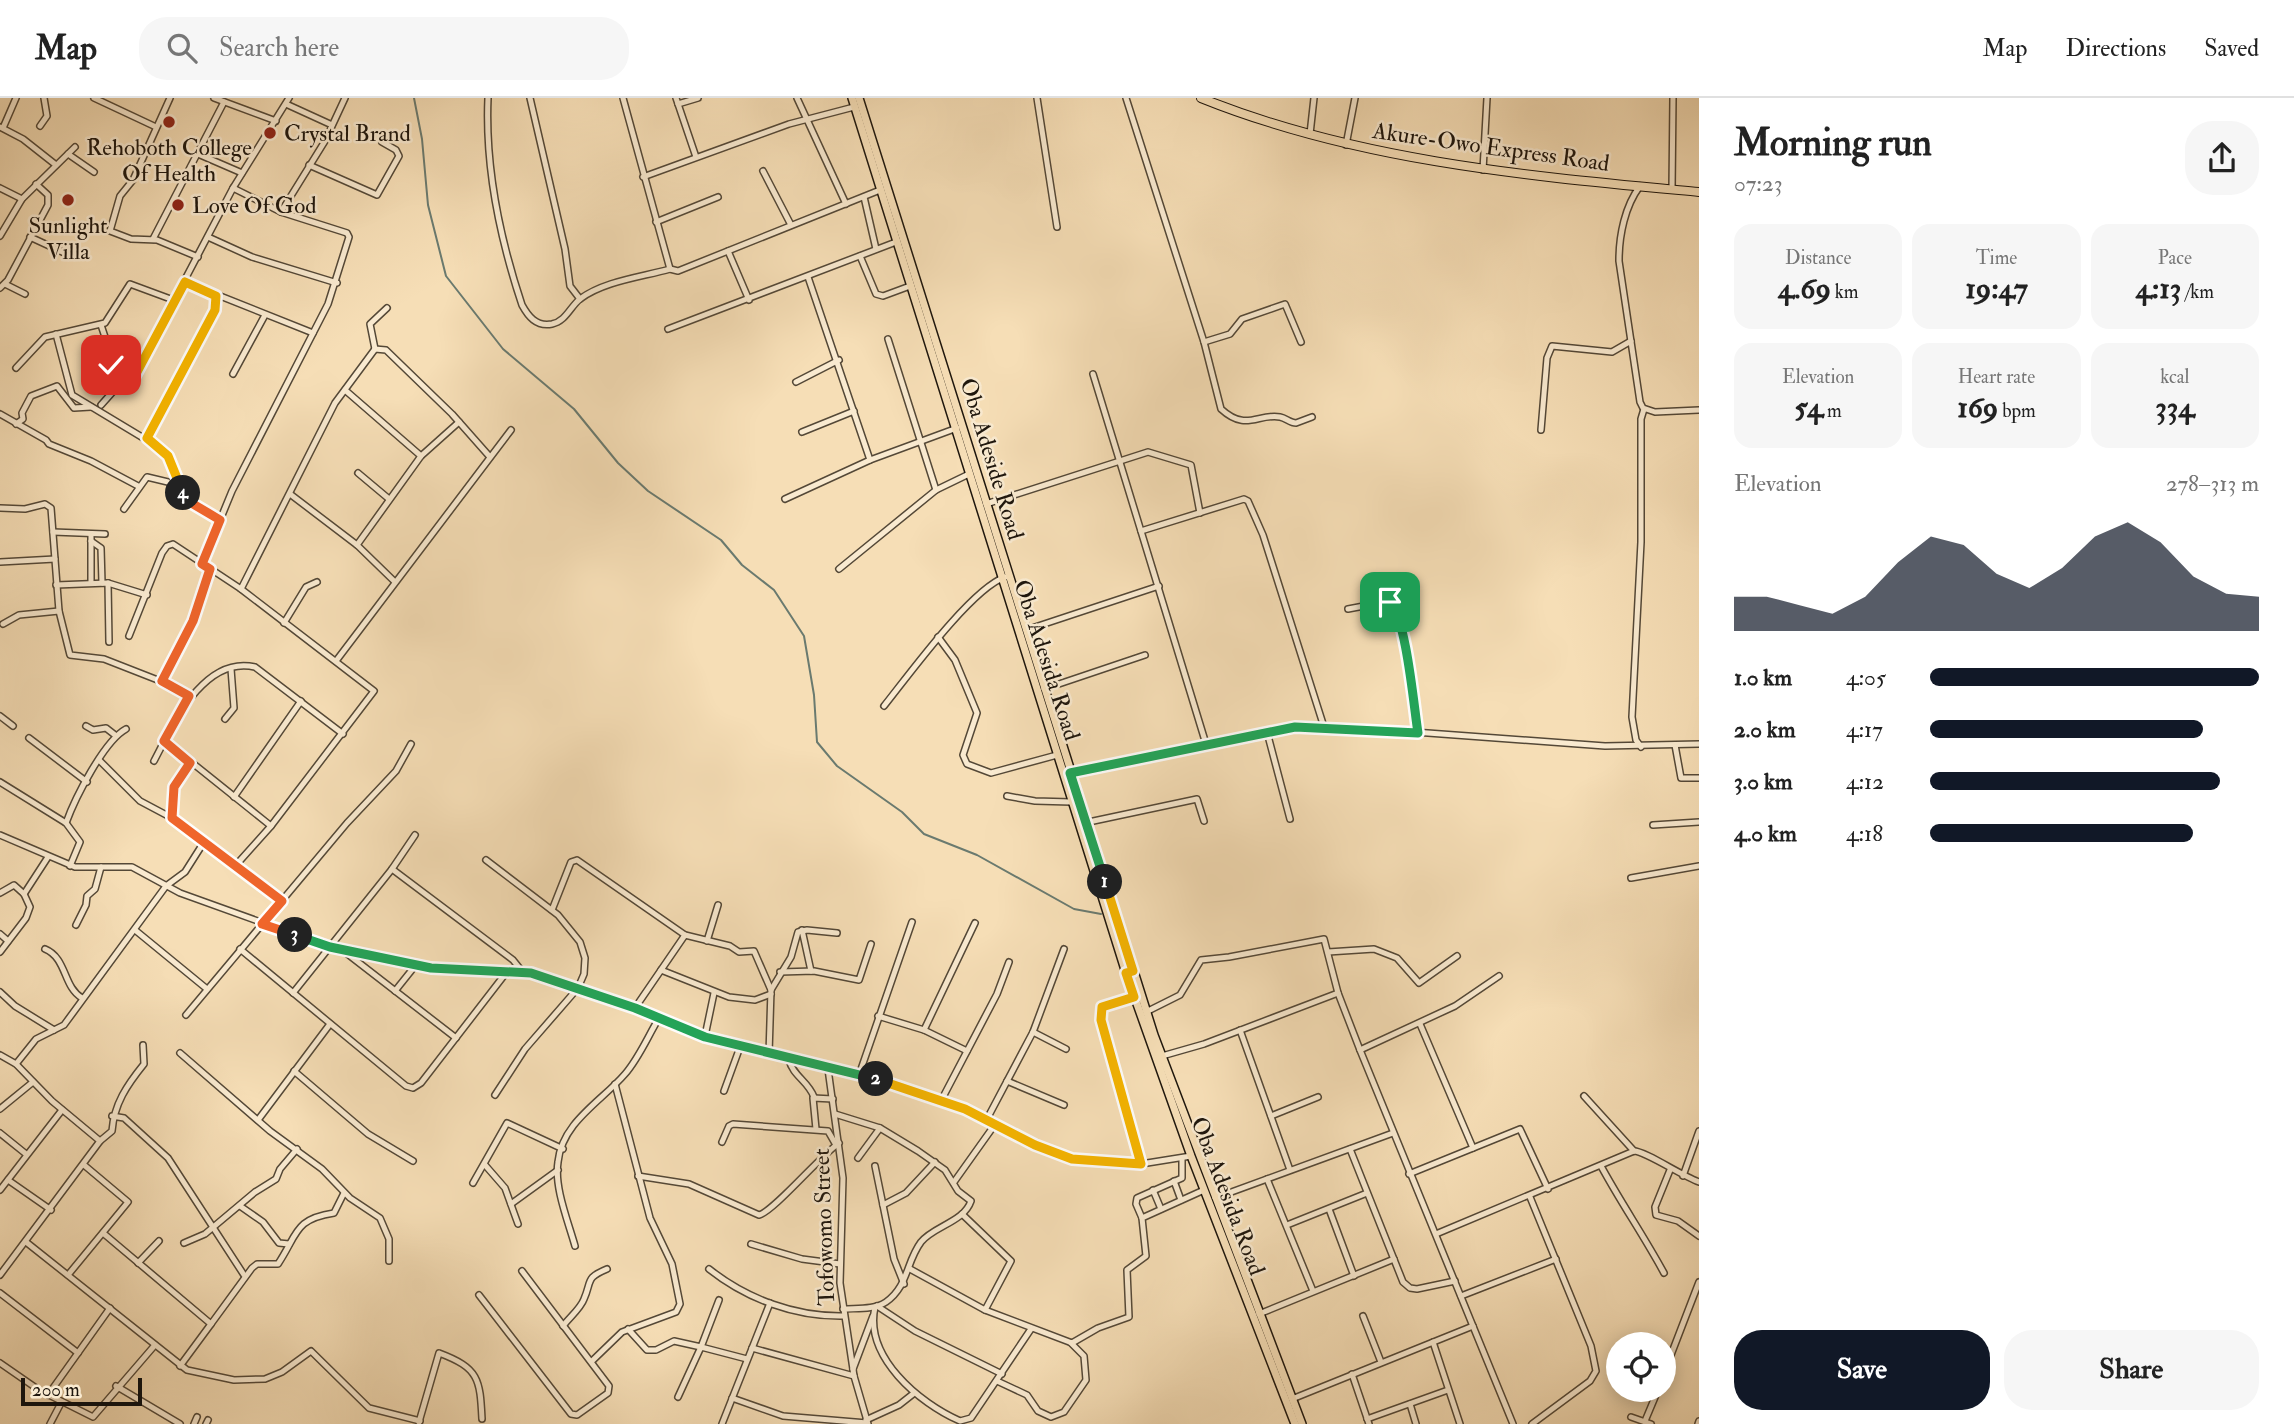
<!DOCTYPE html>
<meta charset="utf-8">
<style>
:root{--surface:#fff;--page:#f6f6f6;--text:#222;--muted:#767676;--line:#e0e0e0;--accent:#111827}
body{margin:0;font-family:"IM FELL Double Pica",serif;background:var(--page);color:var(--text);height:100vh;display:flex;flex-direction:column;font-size:26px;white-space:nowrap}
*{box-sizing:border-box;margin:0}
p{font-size:23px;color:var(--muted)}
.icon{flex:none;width:38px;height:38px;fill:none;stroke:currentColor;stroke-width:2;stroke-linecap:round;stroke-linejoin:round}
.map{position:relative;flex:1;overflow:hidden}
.panel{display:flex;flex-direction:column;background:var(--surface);width:595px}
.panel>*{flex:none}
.tools{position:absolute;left:1606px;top:1234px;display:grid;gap:14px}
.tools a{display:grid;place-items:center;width:70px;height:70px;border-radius:50%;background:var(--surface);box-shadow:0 4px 18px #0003;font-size:35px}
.scale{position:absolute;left:21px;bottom:18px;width:121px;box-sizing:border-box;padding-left:7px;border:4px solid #1e160d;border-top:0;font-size:19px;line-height:24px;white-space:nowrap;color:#1e160d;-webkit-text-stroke:5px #f9ead0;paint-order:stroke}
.pin{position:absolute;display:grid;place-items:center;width:60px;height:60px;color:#fff;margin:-30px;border-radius:14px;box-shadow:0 4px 10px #0006}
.km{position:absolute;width:35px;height:35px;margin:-18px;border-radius:50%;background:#222;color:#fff;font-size:19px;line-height:35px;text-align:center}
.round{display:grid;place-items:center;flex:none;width:74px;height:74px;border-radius:28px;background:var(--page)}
.head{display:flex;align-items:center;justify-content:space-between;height:119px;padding:0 35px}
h1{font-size:38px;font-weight:700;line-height:52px}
.stats{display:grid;grid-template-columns:repeat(3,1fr);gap:10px;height:119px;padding:7px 35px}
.stats div{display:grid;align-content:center;border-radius:18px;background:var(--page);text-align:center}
.stats b{font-size:30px;font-weight:700}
.stats small{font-size:19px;font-weight:400}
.stats p{font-size:19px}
.chart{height:196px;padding:14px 35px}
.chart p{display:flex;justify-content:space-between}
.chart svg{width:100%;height:126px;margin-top:7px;fill:var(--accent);opacity:.7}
.button{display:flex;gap:14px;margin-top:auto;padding:14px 35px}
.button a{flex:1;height:80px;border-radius:28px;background:var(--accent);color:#fff;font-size:28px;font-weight:700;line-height:80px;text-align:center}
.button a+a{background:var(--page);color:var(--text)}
ul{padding:0 35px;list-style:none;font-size:23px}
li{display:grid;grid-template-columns:112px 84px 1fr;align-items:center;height:52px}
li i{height:18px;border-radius:9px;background:var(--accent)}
header{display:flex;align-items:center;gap:42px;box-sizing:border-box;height:98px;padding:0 35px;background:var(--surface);border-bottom:2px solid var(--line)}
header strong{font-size:33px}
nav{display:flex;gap:38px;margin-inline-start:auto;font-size:24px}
.search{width:490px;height:63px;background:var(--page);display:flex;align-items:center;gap:18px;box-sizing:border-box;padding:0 24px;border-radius:28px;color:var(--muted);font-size:26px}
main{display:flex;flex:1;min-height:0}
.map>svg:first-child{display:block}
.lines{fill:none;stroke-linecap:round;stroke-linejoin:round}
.stream{stroke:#6a7a6f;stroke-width:2}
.minor-casing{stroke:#544837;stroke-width:8}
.major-casing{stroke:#1e160d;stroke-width:10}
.highway-casing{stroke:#1e160d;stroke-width:10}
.minor{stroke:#f9ead0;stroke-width:5}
.major{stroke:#f6deb6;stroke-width:7}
.highway{stroke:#f6deb6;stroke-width:8}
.split-1-casing{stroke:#fff;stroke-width:14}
.split-2-casing{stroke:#fff;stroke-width:14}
.split-3-casing{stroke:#fff;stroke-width:14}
.split-4-casing{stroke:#fff;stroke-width:14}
.split-5-casing{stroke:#fff;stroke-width:14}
.split-1{stroke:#22a559;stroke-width:9}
.split-2{stroke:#f5b400;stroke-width:9}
.split-3{stroke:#22a559;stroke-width:9}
.split-4{stroke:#f0652b;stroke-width:9}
.split-5{stroke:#f5b400;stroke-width:9}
.poi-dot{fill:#8f2418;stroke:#f9ead0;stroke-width:2.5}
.labels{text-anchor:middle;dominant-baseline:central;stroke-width:5;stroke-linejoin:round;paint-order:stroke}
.poi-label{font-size:23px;fill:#1e160d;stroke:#f9ead0;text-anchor:start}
.street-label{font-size:23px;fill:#1e160d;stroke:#f9ead0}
</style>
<header>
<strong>Map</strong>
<div class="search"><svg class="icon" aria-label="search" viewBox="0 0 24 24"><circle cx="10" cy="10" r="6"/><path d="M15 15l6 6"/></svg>Search here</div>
<nav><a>Map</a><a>Directions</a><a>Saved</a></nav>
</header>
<main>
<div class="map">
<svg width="1699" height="1326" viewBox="0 0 1699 1326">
<rect width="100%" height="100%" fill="#f6deb6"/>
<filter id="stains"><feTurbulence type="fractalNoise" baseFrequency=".00286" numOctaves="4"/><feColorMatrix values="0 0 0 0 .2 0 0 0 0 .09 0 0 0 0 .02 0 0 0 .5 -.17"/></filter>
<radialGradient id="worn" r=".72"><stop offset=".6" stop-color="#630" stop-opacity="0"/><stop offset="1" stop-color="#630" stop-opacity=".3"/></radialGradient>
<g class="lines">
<polyline class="stream" points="414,0 422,41 428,107 446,178 503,251 574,311 618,365 648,393 721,442 742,467 774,492 804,538 814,597 817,644 837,668 902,714 924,736 977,757 1074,811 1101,816"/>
<defs>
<g id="minor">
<polyline points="94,0 156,29"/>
<polyline points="170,0 133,82 120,98 110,133 131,141 157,142 198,159"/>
<polyline points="214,0 276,23"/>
<path d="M488,0C485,69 500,141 522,207C528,218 536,229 552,226C566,223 570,209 580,201C604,183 642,179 670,171L678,173L880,92"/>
<polyline points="530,0 565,151 570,188 580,201"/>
<polyline points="623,0 670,171"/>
<polyline points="676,0 696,59"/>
<polyline points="797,0 846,106"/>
<polyline points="1037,0 1057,129"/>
<path d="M1126,0L1204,244L1221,311C1246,334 1258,315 1280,319C1286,320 1290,325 1296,325L1312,319"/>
<polyline points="286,6 332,27"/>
<polyline points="678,6 698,0"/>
<polyline points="40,28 47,18 44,0"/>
<polyline points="0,29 23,41 56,67"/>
<polyline points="3,30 16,0"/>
<polyline points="1310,36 1314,0"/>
<polyline points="1346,47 1355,0"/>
<polyline points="68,56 94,74"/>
<polyline points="198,56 242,75"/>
<polyline points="309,67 377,97 399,58 396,52 382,44"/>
<polyline points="1483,72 1487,0"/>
<polyline points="763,73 791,127"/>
<polyline points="643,79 789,26 854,9"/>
<path d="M1640,88C1625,108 1619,137 1619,163L1640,304L1643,310L1655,314L1699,312"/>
<polyline points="0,90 22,101"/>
<polyline points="1672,91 1673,0"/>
<polyline points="864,99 876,151"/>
<polyline points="281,114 325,43 345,0"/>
<polyline points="656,124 718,99"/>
<polyline points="0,138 22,101 75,49"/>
<polyline points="30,139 71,158"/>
<polyline points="208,139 252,159 337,185"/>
<polyline points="153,141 224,4"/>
<polyline points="728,153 749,202"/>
<polyline points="860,158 876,196 883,198 910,188"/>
<polyline points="808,179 870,362"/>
<polyline points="185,184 313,235"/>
<polyline points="5,186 25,196"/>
<polyline points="0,190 8,182 48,107 48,97 36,86"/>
<polyline points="101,227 110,254 113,283 128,290 233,90 289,0"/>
<polyline points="668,231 896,144"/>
<polyline points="56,236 72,297 160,350 174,368 180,392"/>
<polyline points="888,241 936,392"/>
<polyline points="1204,244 1230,236 1242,221 1285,206 1301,244"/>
<polyline points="375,251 386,252 452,316 490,359"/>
<polyline points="375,251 370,226 387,210"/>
<polyline points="16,270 45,239 105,225 130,186 176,203"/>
<polyline points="233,276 265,217"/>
<polyline points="1093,276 1206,646"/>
<polyline points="796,284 839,262"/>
<polyline points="345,292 421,358"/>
<polyline points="101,307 118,288"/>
<polyline points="0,316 46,342 49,346 91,363 138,388"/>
<polyline points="16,326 23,321 22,315 31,298 57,288 74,310 91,309"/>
<polyline points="1541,332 1547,260 1552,248 1612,254 1631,243"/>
<polyline points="802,334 854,313"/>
<polyline points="147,340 215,212 216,198"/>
<polyline points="358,375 389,401"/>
<polyline points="290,396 357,447 394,483"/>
<polyline points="785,401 870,362 957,330"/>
<polyline points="986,406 1148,354 1191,367 1200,415"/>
<polyline points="0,410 25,411 45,406 51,410 59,513 70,557 104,561 168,586 189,598"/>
<polyline points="124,411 147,379 168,384 188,403 220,422"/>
<polyline points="1141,433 1244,401 1248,403 1263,437 1324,629"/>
<polyline points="53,434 105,436"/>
<polyline points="91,436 91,485"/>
<polyline points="91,443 101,450 102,485"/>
<polyline points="357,447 421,358 459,324"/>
<polyline points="0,464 55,461"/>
<polyline points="202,466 232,393 328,206 349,139 347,135 281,114 233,90"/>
<polyline points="839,471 936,392 969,376"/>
<polyline points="108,485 109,544"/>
<polyline points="56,487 108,485 147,497"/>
<polyline points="241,491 335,305 375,251"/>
<polyline points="1348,511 1385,504 1393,507 1407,557 1418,635"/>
<polyline points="284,525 306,489 317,484"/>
<polyline points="3,526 19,517 59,513"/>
<polyline points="1026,532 1159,488"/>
<polyline points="129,538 162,455 167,448 173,446 241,491 374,593 271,728 237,766"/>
<polyline points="938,539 955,562 977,615 963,657 967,666 991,675 1057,657"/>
<polyline points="336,563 511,332"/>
<polyline points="162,583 193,523 210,471"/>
<polyline points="1044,591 1145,557"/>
<path d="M884,608C908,578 971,491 1005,479"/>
<polyline points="0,618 13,628"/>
<polyline points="225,621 234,610 231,571"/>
<polyline points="86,628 93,632 106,630 115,637"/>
<polyline points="1267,634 1290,721"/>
<polyline points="29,640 87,684"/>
<polyline points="165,643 271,728"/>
<polyline points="1675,647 1681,680 1699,680"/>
<polyline points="1641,649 1636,642 1632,619 1641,444 1641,321 1644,311"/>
<polyline points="100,663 140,703 172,720 282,803"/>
<path d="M154,663C172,629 203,557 255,569L343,636"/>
<polyline points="1070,675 1295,629 1360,630 1605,648 1699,646"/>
<polyline points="0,684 66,725 80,744 70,768"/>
<polyline points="1007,698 1035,703 1071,704"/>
<polyline points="234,699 301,603"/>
<polyline points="172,720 174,687 190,665"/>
<path d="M66,725C75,700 104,643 126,631"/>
<polyline points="1084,725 1197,701 1204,723"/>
<polyline points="1653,727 1699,724"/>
<polyline points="0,737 75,769 132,769 180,795 330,849 431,870 531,875 635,910 705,938 887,984 942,1001 1051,1054 1072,1061 1141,1066 1191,1058"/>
<polyline points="486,762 558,817 580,844 585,860 584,876 578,890 525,951 495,997"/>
<polyline points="392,771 513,862 521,872"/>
<polyline points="1631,780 1699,768"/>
<polyline points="0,795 14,787 24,796 30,809 26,820 0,854"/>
<polyline points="24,796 48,759"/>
<polyline points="552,812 571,764 577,762 685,837 730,848 739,854 754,853 771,892"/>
<polyline points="76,827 86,807 87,798 95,791 101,769"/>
<polyline points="135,832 207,891"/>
<polyline points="802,832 811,873"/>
<polyline points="0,836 8,843"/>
<polyline points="707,843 718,807"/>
<path d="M45,851C67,860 63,889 82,900"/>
<polyline points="240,851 406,988 413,990 421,985 506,875"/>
<polyline points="345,854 456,940"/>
<polyline points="1328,854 1374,851 1397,860 1419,885 1457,858"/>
<polyline points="661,872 729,899 755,902 771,896"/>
<polyline points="780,874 814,873 859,882 871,846"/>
<polyline points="395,893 415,868"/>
<polyline points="0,894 15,908 54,932"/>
<polyline points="293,895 392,771 415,737"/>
<polyline points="1134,899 1100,912 1141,1066"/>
<polyline points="635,910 685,837"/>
<polyline points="1146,914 1180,897 1201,862 1229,859 1324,841 1338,895 1360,952 1513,1326"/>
<polyline points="186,917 347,725 396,673 411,646"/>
<polyline points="878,918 924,932 967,953"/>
<polyline points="1420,926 1473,1050"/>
<polyline points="924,932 975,825"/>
<polyline points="1240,932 1290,1072"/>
<polyline points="1033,934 1066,951"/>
<polyline points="705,938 714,895"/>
<polyline points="1360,952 1455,908 1499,878"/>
<polyline points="180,955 270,1033 322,1071 350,1100 380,1120 389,1141 389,1163"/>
<polyline points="769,956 771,892 791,859 798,834 807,832 837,835"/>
<polyline points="0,957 16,966 52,1003 100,1043"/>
<polyline points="1162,958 1204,946 1338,895"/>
<path d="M789,962C793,978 808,983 814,999"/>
<polyline points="16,966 36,941 64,927 166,788 185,774 204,744"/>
<polyline points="828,971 843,1080 840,1185 854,1278 868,1326"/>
<polyline points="294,973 368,1036 413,1063"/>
<polyline points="859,977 912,824"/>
<polyline points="1007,983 1064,1007"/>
<polyline points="724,993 740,949"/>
<polyline points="1584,998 1634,1053"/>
<polyline points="942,1001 997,896 1009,864"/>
<polyline points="0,1011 33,984"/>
<path d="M835,1016L880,1030L918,1053L945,1072L958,1093L971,1103C964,1124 934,1128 921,1144C906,1164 908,1189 886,1204C874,1212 857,1210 843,1211"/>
<polyline points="112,1018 124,1020 168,1060 244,1177"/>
<polyline points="1271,1018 1318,999"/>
<polyline points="987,1021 1033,934 1064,851"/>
<polyline points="258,1022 330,926"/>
<polyline points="816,1031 813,1000 833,1001"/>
<polyline points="0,1035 26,1056"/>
<polyline points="722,1044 729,1028 733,1026 828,1033 836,1047"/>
<polyline points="1350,1051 1403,1184 1410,1190 1417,1191 1455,1183"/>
<polyline points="858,1060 880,1030"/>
<polyline points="485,1067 505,1090 518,1126"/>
<polyline points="875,1068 894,1161 904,1186"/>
<path d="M1601,1068C1621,1105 1644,1138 1664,1175"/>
<polyline points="1670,1072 1655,1109 1656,1117 1678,1123 1699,1138"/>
<polyline points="1409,1076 1520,1031 1548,1091"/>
<path d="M638,1078L689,1086L759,1117C773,1114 820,1058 839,1045"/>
<polyline points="1683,1078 1699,1033"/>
<polyline points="1267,1081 1313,1193"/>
<polyline points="8,1082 51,1112"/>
<polyline points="1174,1083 1181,1102"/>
<polyline points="954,1084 996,1025"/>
<polyline points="473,1085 507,1025 563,1051"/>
<polyline points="0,1092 62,1012"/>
<polyline points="1153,1092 1161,1111"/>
<polyline points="1530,1099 1591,1248 1596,1273 1590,1283 1532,1326"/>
<polyline points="1215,1100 1393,1035"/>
<polyline points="511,1106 558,1072"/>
<polyline points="883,1107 906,1095 935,1064"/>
<polyline points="240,1108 263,1124 279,1145 289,1146"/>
<polyline points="1329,1111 1354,1178"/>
<polyline points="962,1116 1011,1163 985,1212"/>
<polyline points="1142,1120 1136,1106 1137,1100 1182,1080 1182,1060"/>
<polyline points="1287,1127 1367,1095"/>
<polyline points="103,1135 211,1226 180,1268"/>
<path d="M1436,1136L1634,1053C1645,1053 1682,1078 1699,1084"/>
<polyline points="26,1144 187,1272 234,1282 265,1281 282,1274 311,1253 369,1310 420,1323"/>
<polyline points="184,1145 205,1136 255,1094 276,1081 280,1071 297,1051"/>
<polyline points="751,1146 802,1161 840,1166"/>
<path d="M575,1148C568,1123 554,1089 558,1064C562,1024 602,1003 625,976C639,960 648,938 659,920"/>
<polyline points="138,1165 159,1143"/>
<path d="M709,1171C747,1201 795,1219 844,1218"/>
<polyline points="910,1171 985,1212 1072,1245 1098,1230 1129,1219 1127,1172 1146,1158 1142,1120 1204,1092"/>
<path d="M0,1177L100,1043L112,1033C114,1006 127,987 144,966L143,947"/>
<polyline points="68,1177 128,1104 84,1067"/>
<polyline points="0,1195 78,1255"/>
<polyline points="479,1197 571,1316 577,1317 608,1295 609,1288 522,1173"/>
<polyline points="1461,1198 1556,1161"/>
<polyline points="877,1208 915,1233 1002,1276"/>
<path d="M875,1209C864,1259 919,1305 960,1323L971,1320L1031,1231"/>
<polyline points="1259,1216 1394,1161"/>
<polyline points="1363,1218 1381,1264"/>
<path d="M211,1226L252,1170L257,1166H278C298,1136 294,1121 334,1115L344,1095"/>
<path d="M563,1228C569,1220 581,1210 584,1201C592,1183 585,1180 607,1171"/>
<polyline points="628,1231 647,1252 656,1252 674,1243 701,1249 719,1202"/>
<polyline points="1433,1244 1460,1326"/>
<polyline points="752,1250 854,1278"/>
<polyline points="592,1263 622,1234 676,1214 680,1206 672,1166 650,1120 615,986"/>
<polyline points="0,1265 39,1292 93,1319 155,1247"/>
<polyline points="853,1271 873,1218"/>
<polyline points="1664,1275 1699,1184"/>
<polyline points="1352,1276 1369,1326"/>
<polyline points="997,1283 1027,1297 1038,1313 1051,1319 1064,1314 1086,1282 1084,1258 1071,1245"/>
<polyline points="116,1288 180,1326"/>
<polyline points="48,1297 110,1210"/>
<polyline points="678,1299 701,1249 747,1261"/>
<polyline points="732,1300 783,1318 867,1325"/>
<polyline points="1292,1301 1473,1228"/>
<polyline points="1410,1306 1416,1326"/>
<polyline points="1631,1319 1651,1326"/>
<polyline points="1367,1321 1448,1292"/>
<polyline points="866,1322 899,1307 913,1296"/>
<polyline points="1645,1323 1658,1292"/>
<path d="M419,1324L439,1255C479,1270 480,1281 482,1321"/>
<polyline points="50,1326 61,1305"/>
<polyline points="194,1326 197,1319"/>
<polyline points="206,1326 208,1322"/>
<polyline points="722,1326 770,1205"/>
<polyline points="1698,1326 1699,1323"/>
</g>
<g id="major">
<polyline points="852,0 1126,875 1191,1058 1295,1326"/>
<polyline points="859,0 1154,937 1302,1326"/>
</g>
<path id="highway" d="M1201,0C1360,64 1530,78 1699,94"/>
</defs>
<use href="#minor" class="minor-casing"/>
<use href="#major" class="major-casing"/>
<use href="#highway" class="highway-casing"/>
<use href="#minor" class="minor"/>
<use href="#major" class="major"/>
<use href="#highway" class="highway"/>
</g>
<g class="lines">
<defs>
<path id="split-1" d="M1105,784L1070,675L1295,629L1418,635C1414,610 1406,519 1390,504"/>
<polyline id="split-2" points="876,981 965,1011 1035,1047 1072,1061 1141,1066 1101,922 1102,909 1134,899 1126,875 1133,873 1105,784"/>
<polyline id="split-3" points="295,837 330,849 431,870 531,875 635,910 705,939 876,981"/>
<polyline id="split-4" points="183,395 188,403 220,422 202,466 210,471 193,523 162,583 189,598 164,643 190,665 174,689 172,720 282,803 262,826 295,837"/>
<polyline id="split-5" points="111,267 114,285 129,289 185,184 216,198 215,212 147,340 168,358 183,395"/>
</defs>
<use href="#split-1" class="split-1-casing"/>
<use href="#split-2" class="split-2-casing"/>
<use href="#split-3" class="split-3-casing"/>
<use href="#split-4" class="split-4-casing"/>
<use href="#split-5" class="split-5-casing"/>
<use href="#split-1" class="split-1"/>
<use href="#split-2" class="split-2"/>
<use href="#split-3" class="split-3"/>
<use href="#split-4" class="split-4"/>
<use href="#split-5" class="split-5"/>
</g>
<g class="poi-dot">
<circle cx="169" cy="24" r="7"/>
<circle cx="270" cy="35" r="7"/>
<circle cx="68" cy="102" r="7"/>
<circle cx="178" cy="107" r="7"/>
</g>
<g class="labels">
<g class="poi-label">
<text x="284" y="35">Crystal Brand</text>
<text x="169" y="49" text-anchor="middle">Rehoboth College<tspan x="169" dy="26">Of Health</tspan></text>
<text x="192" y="107">Love Of God</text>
<text x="68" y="127" text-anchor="middle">Sunlight<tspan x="68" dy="26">Villa</tspan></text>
</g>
<g class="street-label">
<text transform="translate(1491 49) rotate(8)">Akure-Owo Express Road</text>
<text transform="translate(992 361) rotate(73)">Oba Adeside Road</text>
<text transform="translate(1047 562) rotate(72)">Oba Adesida Road</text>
<text transform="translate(1228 1098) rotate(69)">Oba Adesida Road</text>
<text transform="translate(824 1129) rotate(-92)">Tofowomo Street</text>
</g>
</g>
<rect width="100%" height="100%" filter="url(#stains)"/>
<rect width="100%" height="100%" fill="url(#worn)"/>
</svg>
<div class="tools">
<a><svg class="icon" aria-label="locate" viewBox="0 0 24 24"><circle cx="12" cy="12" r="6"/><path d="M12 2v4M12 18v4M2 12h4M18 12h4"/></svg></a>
</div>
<div class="scale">200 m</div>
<div class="pin" style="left:1390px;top:504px;background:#1e9e55"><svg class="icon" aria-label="arrive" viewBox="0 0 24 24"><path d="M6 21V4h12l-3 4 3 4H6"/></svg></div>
<div class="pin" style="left:111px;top:267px;background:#d93025"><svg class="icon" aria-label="check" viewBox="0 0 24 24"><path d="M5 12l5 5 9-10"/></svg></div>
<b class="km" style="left:1105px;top:784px">1</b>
<b class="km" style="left:876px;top:981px">2</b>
<b class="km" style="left:295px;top:837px">3</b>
<b class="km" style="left:183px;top:395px">4</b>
</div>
<section class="panel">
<div class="head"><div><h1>Morning run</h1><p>07:23</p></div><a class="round"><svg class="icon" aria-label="share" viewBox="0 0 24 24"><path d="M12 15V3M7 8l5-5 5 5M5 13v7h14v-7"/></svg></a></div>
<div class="stats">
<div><p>Distance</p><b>4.69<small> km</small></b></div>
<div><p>Time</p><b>19:47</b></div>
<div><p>Pace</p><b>4:13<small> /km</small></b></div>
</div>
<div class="stats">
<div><p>Elevation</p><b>54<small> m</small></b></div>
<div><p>Heart rate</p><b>169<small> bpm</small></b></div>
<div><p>kcal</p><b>334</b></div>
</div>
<div class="chart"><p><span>Elevation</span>278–313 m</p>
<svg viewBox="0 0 160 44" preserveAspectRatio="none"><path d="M0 44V32L10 32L20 35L30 38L40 32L50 20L60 11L70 14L80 24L90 29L100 22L110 11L120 6L130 13L140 25L150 31L160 32V44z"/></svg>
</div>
<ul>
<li><b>1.0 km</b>4:05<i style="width:100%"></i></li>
<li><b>2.0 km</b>4:17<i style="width:83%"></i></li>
<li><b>3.0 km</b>4:12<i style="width:88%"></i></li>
<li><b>4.0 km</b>4:18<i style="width:80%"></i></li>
</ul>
<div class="button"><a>Save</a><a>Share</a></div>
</section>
</main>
